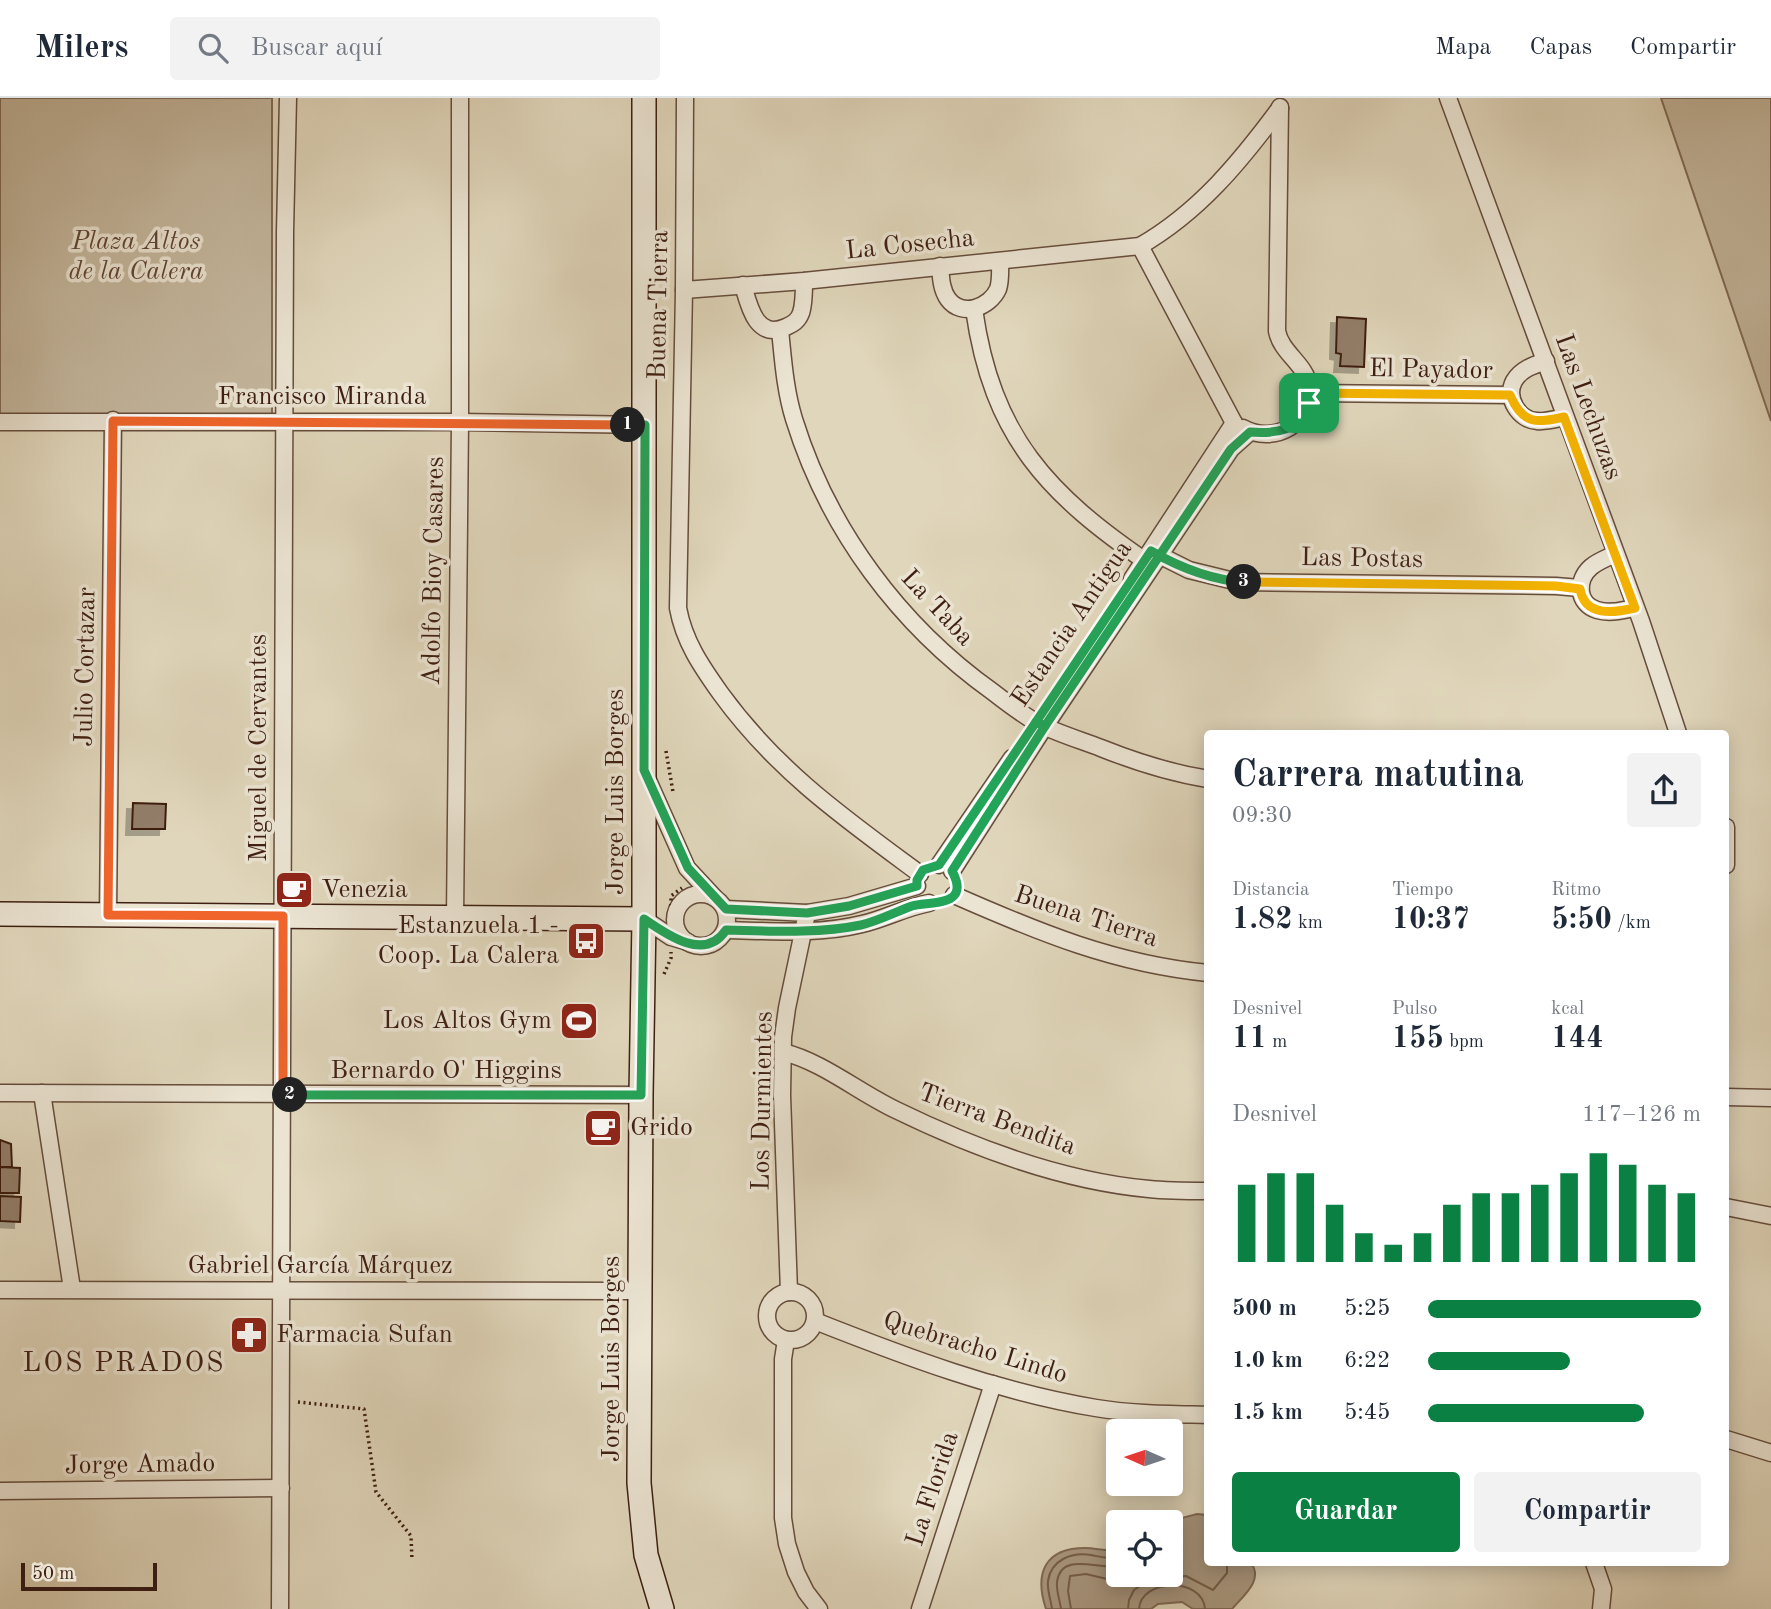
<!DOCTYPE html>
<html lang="es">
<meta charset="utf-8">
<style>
:root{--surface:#fff;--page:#f2f2f3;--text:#1f2937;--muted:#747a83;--line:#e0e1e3;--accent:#0b8043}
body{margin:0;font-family:"Old Standard TT",serif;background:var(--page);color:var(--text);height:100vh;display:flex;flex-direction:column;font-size:26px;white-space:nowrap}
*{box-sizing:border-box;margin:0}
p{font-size:23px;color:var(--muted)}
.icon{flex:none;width:38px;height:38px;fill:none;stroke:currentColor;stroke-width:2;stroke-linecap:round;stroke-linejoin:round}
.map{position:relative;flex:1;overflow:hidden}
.drawer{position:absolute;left:1204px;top:632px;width:525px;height:836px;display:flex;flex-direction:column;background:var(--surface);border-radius:7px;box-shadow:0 4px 18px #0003}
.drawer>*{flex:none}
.needle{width:46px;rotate:273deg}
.controls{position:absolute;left:1106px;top:1321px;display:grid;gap:14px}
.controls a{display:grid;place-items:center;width:77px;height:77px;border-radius:7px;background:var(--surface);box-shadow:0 4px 18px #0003;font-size:35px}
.scale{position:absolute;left:21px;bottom:18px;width:136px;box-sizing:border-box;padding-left:7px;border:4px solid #3e1f11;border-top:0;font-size:19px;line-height:24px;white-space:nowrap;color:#3e1f11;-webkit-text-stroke:5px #ebe4d3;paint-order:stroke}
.pin{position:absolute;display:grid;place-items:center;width:60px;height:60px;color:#fff;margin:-30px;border-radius:14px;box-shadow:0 4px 10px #0006}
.km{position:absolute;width:35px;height:35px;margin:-18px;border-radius:50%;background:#222;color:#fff;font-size:19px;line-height:35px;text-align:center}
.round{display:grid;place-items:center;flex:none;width:74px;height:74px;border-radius:7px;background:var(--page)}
.overview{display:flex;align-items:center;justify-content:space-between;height:119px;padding:0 28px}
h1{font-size:38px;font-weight:700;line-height:52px}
.figures{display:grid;grid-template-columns:repeat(3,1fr);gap:10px;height:119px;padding:7px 28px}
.figures div{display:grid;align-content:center}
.figures b{font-size:30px;font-weight:700}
.figures small{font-size:19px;font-weight:400}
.figures p{font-size:19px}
.chart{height:196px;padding:14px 28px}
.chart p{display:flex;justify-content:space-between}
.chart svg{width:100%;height:126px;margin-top:7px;stroke:var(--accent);stroke-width:6}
.cta{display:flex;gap:14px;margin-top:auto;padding:14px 28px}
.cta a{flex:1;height:80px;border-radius:7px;background:var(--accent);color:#fff;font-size:28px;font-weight:700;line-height:80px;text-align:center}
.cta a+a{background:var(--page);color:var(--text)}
ul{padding:0 28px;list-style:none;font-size:23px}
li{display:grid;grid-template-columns:112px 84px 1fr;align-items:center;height:52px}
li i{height:18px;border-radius:9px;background:var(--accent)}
header{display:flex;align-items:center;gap:42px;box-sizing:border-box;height:98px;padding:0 35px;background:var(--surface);border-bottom:2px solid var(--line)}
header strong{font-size:33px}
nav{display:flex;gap:38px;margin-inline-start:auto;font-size:24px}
.search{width:490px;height:63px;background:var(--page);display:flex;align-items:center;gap:18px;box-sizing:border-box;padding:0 24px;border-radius:7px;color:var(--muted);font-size:26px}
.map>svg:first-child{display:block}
.green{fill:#c4b79e;stroke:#816b58;stroke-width:2}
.water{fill:#a99881;stroke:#7e6854;stroke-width:2}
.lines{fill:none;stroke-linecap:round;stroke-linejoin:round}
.shore{stroke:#745c49;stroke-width:2}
.building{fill:#927e69;stroke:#3e1f11;stroke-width:2;filter:url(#shadow)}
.street-casing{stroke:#664d3c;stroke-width:19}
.secondary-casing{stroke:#3e1f11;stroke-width:26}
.path{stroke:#3e1f11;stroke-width:3.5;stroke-dasharray:2 3.5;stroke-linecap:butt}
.street{stroke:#ebe4d3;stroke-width:16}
.secondary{stroke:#ebe4d3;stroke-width:23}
.split-1-casing{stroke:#fff;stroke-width:14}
.split-2-casing{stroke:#fff;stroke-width:14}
.split-3-casing{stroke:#fff;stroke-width:14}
.split-4-casing{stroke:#fff;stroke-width:14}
.split-1{stroke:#22a559;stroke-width:9}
.split-2{stroke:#f0652b;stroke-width:9}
.split-3{stroke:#22a559;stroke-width:9}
.split-4{stroke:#f5b400;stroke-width:9}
.labels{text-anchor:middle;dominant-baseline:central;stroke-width:7;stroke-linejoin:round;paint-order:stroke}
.park-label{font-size:26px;font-style:italic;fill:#604534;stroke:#ebe4d3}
.street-label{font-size:26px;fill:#3e1f11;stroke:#ebe4d3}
.poi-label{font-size:26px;fill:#3e1f11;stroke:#ebe4d3;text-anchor:start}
.neighbourhood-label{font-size:28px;letter-spacing:2px;fill:#3e1f11;stroke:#ebe4d3}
</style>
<header>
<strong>Milers</strong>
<div class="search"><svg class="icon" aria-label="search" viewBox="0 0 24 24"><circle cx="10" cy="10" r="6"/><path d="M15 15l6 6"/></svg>Buscar aquí</div>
<nav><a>Mapa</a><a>Capas</a><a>Compartir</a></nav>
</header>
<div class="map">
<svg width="1771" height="1511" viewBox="0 0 1771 1511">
<defs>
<filter id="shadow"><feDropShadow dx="-6" dy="6" stdDeviation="0" flood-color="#0004"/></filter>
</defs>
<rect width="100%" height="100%" fill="#e0d6bb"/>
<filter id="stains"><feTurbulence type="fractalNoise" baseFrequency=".00286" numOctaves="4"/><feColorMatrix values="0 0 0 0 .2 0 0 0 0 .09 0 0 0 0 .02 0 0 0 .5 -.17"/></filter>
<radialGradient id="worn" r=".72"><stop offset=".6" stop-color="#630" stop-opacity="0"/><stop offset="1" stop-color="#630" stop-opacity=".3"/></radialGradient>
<g class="green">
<rect x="0" y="0" width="272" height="317"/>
<polygon points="1661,0 1771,0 1771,323"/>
</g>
<path class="water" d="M1197,1416L1207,1417L1208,1465H1251C1264,1482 1243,1498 1232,1511H1193L1182,1504L1158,1506L1151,1511H1046C1034,1475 1045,1450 1085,1450C1097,1450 1105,1454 1118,1452V1477H1171V1424H1167Z"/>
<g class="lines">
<g class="shore">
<path d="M1052,1511C1051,1502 1047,1493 1048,1483C1051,1462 1071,1454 1091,1457C1102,1459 1107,1461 1118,1459"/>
<path d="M1061,1511C1060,1502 1056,1493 1057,1484C1061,1453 1099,1472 1118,1468"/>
<polyline points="1071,1511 1068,1493 1070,1478 1086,1476 1107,1481 1125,1477"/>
<polyline points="1128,1511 1129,1502 1134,1492 1152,1480 1186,1478 1213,1492 1227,1475 1227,1465"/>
<path d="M1139,1511C1141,1480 1203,1479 1205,1511"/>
</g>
</g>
<g class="building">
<polygon points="1337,219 1366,221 1364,269 1340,268 1341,256 1336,255"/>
<polygon points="133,705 166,706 165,731 132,731"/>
<polygon points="0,1042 11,1046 12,1069 0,1069"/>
<polygon points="0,1069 20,1070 19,1095 0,1095"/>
<polygon points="0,1098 21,1099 20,1124 0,1123"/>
</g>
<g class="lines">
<defs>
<g id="street">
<path d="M685,0L684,192L678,510C684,543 701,568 721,596C777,673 844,720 920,776"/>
<polyline points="1448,0 1641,523 1678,635"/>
<polyline points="1140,148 1234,325"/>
<path d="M940,168C941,179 941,191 948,201C962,220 990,209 998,191C1001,182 1000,171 1000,163"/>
<path d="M743,187C749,208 756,242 786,229C793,226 798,223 801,215C804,206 804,193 804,183"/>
<path d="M684,192L804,183L1140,148C1199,114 1240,64 1280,10"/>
<path d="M974,211C992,339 1048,397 1151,467"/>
<path d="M780,232C783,261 785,292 794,321C828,431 899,527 993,594C1007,605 1022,616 1037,625C1057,635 1080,642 1101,650C1136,664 1170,675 1208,681"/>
<path d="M1546,263C1534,267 1521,271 1514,283C1505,300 1519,322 1537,323C1546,324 1556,321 1565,319"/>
<polyline points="1309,295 1510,297"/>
<polyline points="0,324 460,324 645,327"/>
<path d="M1243,330C1274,347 1313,326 1309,288C1306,266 1281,255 1277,233L1280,9"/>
<polyline points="1151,453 1189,472 1238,484 1556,488 1580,490"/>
<path d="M1615,456C1607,460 1598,463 1591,469C1576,482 1577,506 1597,512C1610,516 1623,512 1635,510"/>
<polyline points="1132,481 1234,325"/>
<polyline points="647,680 687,770 714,799"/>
<polyline points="1726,729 1726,767"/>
<polyline points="939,767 1012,660"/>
<polyline points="952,773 1045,628 1231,351 1250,334"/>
<circle cx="701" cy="822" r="26"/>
<path d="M954,797C1038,834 1115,866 1208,875"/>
<polyline points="726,811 807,815 849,808 917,788"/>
<polyline points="108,817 113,322"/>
<polyline points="455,820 460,324 460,0"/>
<polyline points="644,821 671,839 688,844"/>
<path d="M726,832C771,833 818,837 862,826C885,821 906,809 929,805"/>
<path d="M783,954C823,964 858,994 896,1012C974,1050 1062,1083 1149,1091C1168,1093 1188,1093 1208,1093"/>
<polyline points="0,995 641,997"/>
<polyline points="42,995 72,1191"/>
<polyline points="1726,999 1771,1000"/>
<polyline points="1726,1109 1771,1118"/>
<polyline points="0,1192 641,1193"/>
<circle cx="791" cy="1218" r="24"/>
<polyline points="789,1194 782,997 783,939 787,910 807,815"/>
<path d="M815,1223C906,1259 999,1294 1096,1310C1133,1316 1170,1316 1208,1317"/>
<polyline points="786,1242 783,1261 783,1420 787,1446 796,1474 806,1494 819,1511"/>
<polyline points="1726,1341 1771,1355"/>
<polyline points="0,1393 281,1390"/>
<polyline points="1594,1465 1603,1491 1601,1511"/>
<polyline points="280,1511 285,134 288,0"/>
<polyline points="920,1511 993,1286"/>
</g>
<g id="secondary">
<polyline points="644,0 644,821 641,997 639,1385 646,1457 662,1511"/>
<polyline points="0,816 644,821"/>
</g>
</defs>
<use href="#street" class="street-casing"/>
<use href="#secondary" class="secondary-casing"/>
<g class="path">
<polyline points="666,653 673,694"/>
<polyline points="671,819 671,798 682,790"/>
<polyline points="664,876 671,860 671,854"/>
<polyline points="298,1304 364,1311 376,1394 411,1438 412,1462"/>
</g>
<use href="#street" class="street"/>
<use href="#secondary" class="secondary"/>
</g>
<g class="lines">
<defs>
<path id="split-1" d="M628,327H645L644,672L688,770L726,811L807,815L849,808L917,788V782L923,772L939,767L1036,624L1045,628L1231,351L1250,334C1275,336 1301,333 1309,305"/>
<polyline id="split-2" points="290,997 283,997 283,818 108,817 113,323 628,327"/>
<path id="split-3" d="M290,997H641L644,821C667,837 705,864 726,832C770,833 817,836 861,827C879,823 895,814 912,808C929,803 972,810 952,773L1045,628L1036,624L1151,453C1179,469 1211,482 1244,484"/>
<path id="split-4" d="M1244,484L1556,488L1580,491C1585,519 1613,515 1635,510L1564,319C1536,325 1523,327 1510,297L1309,295V305"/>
</defs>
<use href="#split-1" class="split-1-casing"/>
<use href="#split-2" class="split-2-casing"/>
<use href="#split-3" class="split-3-casing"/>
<use href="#split-4" class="split-4-casing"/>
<use href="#split-1" class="split-1"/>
<use href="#split-2" class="split-2"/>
<use href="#split-3" class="split-3"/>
<use href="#split-4" class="split-4"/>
</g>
<defs>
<symbol id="cafe-square" viewBox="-11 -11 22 22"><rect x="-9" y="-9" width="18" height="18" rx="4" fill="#8f2418" stroke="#ebe4d3"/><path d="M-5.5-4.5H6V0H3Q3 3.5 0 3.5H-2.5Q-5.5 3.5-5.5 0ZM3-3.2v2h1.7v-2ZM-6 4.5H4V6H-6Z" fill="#fff"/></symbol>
<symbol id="bus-square" viewBox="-11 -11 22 22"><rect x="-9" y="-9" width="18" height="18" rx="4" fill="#8f2418" stroke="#ebe4d3"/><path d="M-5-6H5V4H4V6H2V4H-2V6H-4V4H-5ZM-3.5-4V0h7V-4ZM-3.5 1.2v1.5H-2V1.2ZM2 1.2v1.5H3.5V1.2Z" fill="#fff"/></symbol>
<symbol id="stadium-square" viewBox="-11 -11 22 22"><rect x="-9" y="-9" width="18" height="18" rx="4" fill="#8f2418" stroke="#ebe4d3"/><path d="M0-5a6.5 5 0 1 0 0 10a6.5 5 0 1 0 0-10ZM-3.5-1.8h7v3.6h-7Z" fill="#fff"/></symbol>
<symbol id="pharmacy-square" viewBox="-11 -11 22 22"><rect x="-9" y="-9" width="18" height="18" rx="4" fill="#8f2418" stroke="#ebe4d3"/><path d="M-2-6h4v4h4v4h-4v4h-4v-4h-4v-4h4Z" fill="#fff"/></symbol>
</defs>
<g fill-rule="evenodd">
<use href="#cafe-square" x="272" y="770" width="44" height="44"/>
<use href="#bus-square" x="564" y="821" width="44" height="44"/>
<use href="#stadium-square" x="557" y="901" width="44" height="44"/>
<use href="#cafe-square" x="581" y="1008" width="44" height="44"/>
<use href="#pharmacy-square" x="227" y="1215" width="44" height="44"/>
</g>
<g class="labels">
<g class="park-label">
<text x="136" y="144">Plaza Altos<tspan x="136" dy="30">de la Calera</tspan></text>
</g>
<g class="street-label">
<text transform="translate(910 147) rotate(-6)">La Cosecha</text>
<text transform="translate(659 207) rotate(-89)">Buena Tierra</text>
<text transform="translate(1431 272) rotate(1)">El Payador</text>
<text x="322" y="299">Francisco Miranda</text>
<text transform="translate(1588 309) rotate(70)">Las Lechuzas</text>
<text transform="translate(1362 461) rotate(1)">Las Postas</text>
<text transform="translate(434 473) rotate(-89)">Adolfo Bioy Casares</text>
<text transform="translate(937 510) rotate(47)">La Taba</text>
<text transform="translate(1072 526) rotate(-56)">Estancia Antigua</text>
<text transform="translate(86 569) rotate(-89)">Julio Cortazar</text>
<text transform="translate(259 650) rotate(-90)">Miguel de Cervantes</text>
<text transform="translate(616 694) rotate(-90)">Jorge Luis Borges</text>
<text transform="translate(1086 819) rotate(18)">Buena Tierra</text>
<text x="446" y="973">Bernardo O' Higgins</text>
<text transform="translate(763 1003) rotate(-89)">Los Durmientes</text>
<text transform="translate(997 1022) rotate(20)">Tierra Bendita</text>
<text x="320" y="1168">Gabriel García Márquez</text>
<text transform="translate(975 1250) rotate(17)">Quebracho Lindo</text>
<text transform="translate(612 1261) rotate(-90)">Jorge Luis Borges</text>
<text transform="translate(140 1367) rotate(-1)">Jorge Amado</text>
<text transform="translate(933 1391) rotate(-72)">La Florida</text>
</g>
<g class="poi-label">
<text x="321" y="792">Venezia</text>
<text x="559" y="828" text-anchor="end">Estanzuela 1 -<tspan x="559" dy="30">Coop. La Calera</tspan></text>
<text x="552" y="923" text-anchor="end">Los Altos Gym</text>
<text x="630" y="1030">Grido</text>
<text x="276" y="1237">Farmacia Sufan</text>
</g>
<g class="neighbourhood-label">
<text x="124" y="1266">LOS PRADOS</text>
</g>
</g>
<rect width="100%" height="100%" filter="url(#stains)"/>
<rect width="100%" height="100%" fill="url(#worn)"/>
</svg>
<div class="controls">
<a><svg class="needle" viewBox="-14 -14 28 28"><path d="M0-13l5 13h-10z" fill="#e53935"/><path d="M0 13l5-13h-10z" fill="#747a83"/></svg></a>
<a><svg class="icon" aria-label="locate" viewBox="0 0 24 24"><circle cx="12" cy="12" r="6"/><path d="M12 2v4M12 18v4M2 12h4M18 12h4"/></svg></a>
</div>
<div class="scale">50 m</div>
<div class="pin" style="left:1309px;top:305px;background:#1e9e55"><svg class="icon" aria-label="arrive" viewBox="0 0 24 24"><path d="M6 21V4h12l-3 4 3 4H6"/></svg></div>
<b class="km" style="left:628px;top:327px">1</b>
<b class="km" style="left:290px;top:997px">2</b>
<b class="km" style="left:1244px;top:484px">3</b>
<section class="drawer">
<div class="overview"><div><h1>Carrera matutina</h1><p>09:30</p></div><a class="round"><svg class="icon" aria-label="share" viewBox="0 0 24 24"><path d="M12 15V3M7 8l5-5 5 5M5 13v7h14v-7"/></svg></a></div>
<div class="figures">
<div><p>Distancia</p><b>1.82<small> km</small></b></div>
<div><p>Tiempo</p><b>10:37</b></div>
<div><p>Ritmo</p><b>5:50<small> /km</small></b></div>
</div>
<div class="figures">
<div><p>Desnivel</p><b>11<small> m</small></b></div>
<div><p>Pulso</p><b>155<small> bpm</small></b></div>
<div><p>kcal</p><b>144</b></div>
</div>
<div class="chart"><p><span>Desnivel</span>117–126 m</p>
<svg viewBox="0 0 160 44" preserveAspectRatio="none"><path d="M5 44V17M15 44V13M25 44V13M35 44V24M45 44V34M55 44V38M65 44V34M75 44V24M85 44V20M95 44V20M105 44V17M115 44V13M125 44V6M135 44V10M145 44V17M155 44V20"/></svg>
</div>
<ul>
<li><b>500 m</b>5:25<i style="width:100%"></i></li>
<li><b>1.0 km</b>6:22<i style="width:52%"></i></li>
<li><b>1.5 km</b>5:45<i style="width:79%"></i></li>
</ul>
<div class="cta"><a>Guardar</a><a>Compartir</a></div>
</section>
</div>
